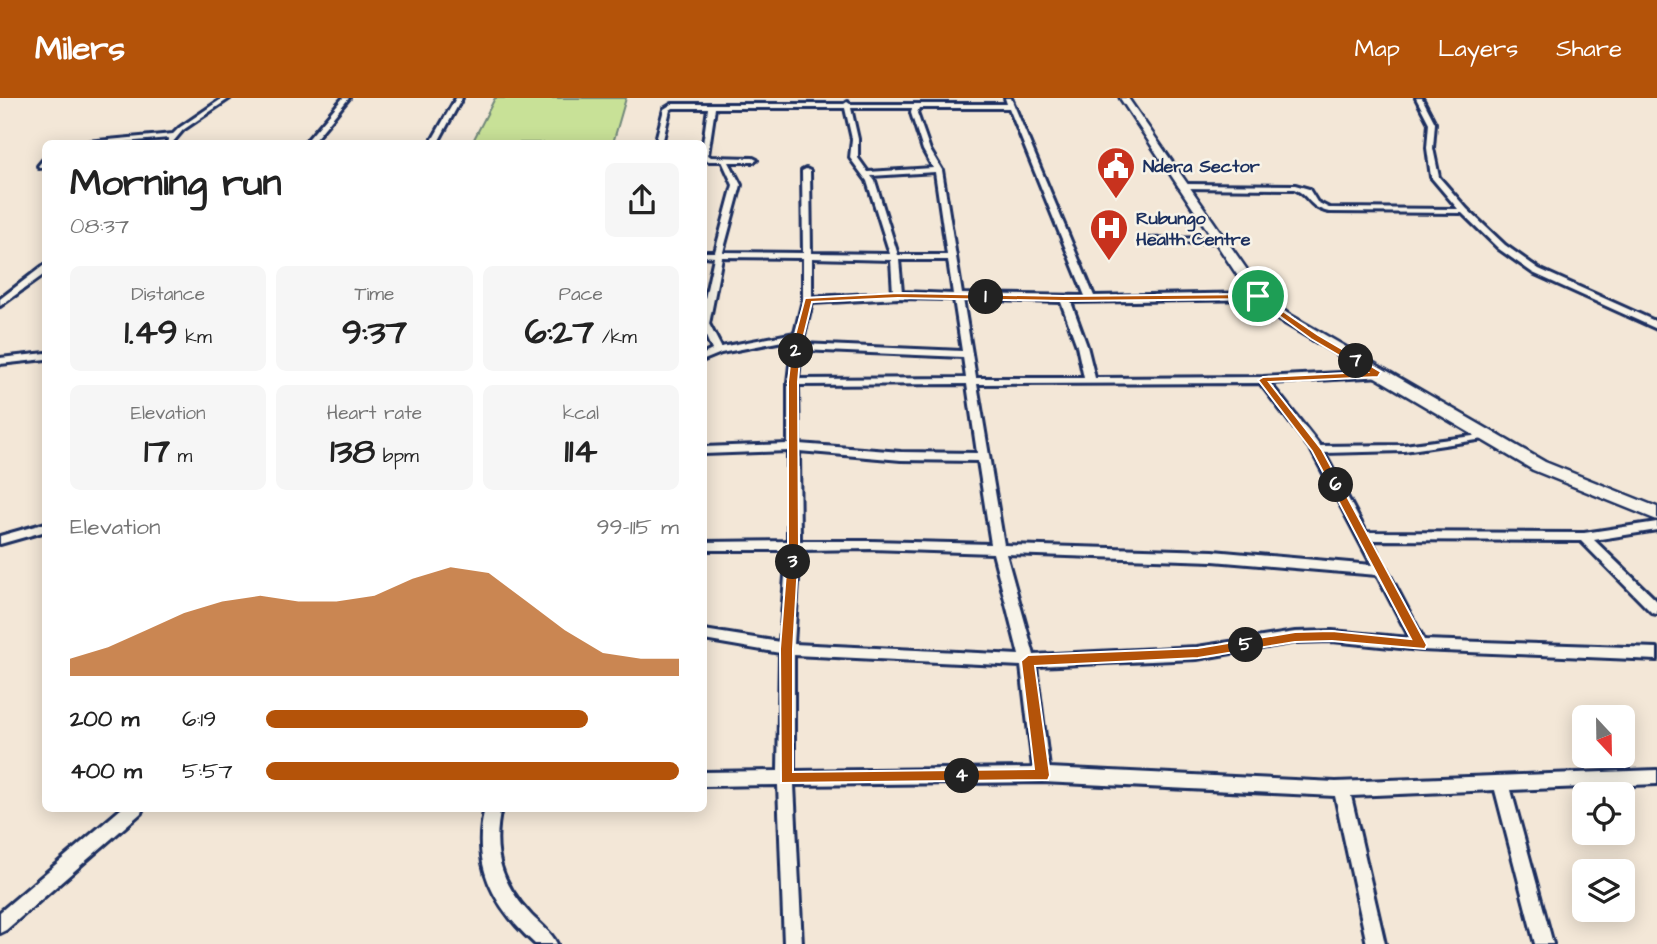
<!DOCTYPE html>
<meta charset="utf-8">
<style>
:root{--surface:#fff;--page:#f6f6f6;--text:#222;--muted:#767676;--accent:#b45309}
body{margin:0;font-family:"Architects Daughter",sans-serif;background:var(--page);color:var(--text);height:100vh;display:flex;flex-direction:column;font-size:26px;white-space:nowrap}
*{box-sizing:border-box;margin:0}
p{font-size:23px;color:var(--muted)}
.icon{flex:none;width:38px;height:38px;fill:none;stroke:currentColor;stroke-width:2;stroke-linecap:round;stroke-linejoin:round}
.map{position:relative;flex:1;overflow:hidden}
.details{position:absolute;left:42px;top:42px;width:665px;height:672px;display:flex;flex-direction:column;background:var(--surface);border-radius:10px;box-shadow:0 4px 18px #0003}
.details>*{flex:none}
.needle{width:46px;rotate:158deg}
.controls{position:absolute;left:1572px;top:607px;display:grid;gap:14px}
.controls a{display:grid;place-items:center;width:63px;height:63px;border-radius:10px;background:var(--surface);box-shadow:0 4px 18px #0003;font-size:35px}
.pin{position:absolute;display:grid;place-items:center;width:60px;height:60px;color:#fff;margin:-30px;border:4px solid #fff;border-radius:50%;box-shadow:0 2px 7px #0007}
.km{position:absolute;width:35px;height:35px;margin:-18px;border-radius:50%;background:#222;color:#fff;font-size:19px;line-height:35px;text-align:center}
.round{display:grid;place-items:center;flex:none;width:74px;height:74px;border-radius:10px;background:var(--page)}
.summary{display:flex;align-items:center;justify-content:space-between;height:119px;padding:0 28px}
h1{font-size:38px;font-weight:700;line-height:52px}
.figures{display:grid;grid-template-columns:repeat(3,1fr);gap:10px;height:119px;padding:7px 28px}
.figures div{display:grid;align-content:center;border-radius:10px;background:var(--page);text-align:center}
.figures b{font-size:35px;font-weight:700}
.figures small{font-size:19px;font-weight:400}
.figures p{font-size:19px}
.chart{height:196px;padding:14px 28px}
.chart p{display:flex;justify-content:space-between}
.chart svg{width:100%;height:126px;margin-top:7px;fill:var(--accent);opacity:.7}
ul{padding:0 28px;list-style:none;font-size:23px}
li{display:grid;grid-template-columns:112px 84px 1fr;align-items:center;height:52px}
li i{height:18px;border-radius:9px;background:var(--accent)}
header{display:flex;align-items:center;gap:42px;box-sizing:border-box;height:98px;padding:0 35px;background:var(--accent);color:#fff}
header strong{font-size:33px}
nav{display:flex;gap:38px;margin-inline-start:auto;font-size:24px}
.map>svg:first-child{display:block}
.green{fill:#c8e197;stroke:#72887a;stroke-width:2}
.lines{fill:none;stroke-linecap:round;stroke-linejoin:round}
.street-casing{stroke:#1b2f5e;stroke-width:6}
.secondary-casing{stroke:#1b2f5e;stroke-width:5}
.street{fill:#f7f3e8;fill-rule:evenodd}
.secondary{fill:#f7f3e8;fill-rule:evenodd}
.route{fill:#b45309;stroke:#fff;stroke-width:2;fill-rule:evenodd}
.labels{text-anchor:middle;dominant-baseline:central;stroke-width:5;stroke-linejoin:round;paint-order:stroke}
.far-poi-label{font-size:18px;font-weight:bold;fill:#1b2f5e;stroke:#f7f3e8;text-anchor:start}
</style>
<header>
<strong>Milers</strong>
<nav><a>Map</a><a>Layers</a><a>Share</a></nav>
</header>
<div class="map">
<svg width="1657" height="846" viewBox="0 0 1657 846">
<rect width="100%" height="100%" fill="#f3e7d7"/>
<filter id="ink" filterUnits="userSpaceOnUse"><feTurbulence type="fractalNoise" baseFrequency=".0143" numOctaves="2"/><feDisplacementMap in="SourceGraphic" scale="14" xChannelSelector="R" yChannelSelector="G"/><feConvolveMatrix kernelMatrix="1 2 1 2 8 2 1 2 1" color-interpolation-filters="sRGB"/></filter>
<g filter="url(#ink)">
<polygon class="green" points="495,0 626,0 613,45 472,45"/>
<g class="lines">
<defs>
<g id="street">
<polygon points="223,0 230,0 183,32 172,45 167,44 169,40 102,46 65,46 173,36 179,30"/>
<polygon points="343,0 349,0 311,46 304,46"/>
<polygon points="456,0 462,0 437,46 430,46"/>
<path d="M1005,0H1011L1094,198L1258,195L1263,198L1258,201L1071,204L1087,248L1095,280L1263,279L1378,273L1383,276L1382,278L1270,285L1320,348L1404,347L1488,336L1490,338L1484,341L1404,353L1324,355L1366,434L1584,435L1657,424V432L1594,442L1657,503V516L1652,515L1581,443L1371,442L1424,542L1657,550V562L1420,552L1332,543L1295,544L1197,561L1036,568L1049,670L1336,684L1657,672V686L1511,692L1553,846H1535L1495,692L1351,698L1385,846H1367L1335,698L1042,684L794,687L802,846H784L778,687L704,688V674L778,673L780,555L704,542V532L780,544L787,452H704V444L788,443V353L704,356V349L788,346V284L793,241L721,255L704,262V256L712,252L704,234V205L714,159L704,158V154H715L733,87L722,63H709L704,61L703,46L708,10H673L670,12L662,46H655L664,11L672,6H844L847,4L850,6H1007ZM715,10H845L852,41L850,60L867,83L890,156L811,155L810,73L806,71L802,73L803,155L723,154L741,87L729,64H753L757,62L753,60L711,59L708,57ZM851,10H912L911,15L923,52L933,70L868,74L858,60V41ZM919,10H1009L1085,198L962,196L942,72L930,52L917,15ZM935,74L947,157H898L875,83L871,78ZM722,159L803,160V202L795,235L721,249L709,226ZM812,160L891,162L893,195L812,199ZM899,162H948L953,196L902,194ZM898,200L954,201L962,253L802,246L812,205ZM963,201L1061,204L1077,248L1084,280H976ZM801,252L963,259L966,280L798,281ZM1260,285L1312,353L1372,467L1213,453L1004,447L977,286ZM967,286L977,355L901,354L799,346L798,287ZM799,353L901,362L978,363L991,446L871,443H800ZM871,451L993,455L1019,557L794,546L800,452ZM1006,456L1213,463L1377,477L1410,540L1332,533L1295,534L1197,549L1034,557ZM794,557L1021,568L1033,670L794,673Z"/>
<path d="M1416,0H1422L1435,25L1433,50L1439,79L1467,111L1505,147L1539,171L1657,224V231L1533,175L1499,151L1462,115L1329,114C1307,109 1310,97 1294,91L1182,90L1178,88L1182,86L1295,87L1309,91L1317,104L1329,110L1458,111L1431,79L1427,50L1429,25Z"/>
<polygon points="43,62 46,62 46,69 39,70 38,68"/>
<polygon points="1222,140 1223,142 1219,144 1143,145 1139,143 1143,141"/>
<polygon points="43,168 46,168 46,175 0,208 0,201"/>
<polygon points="46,255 46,261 0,266 0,260"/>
<polygon points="46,425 46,433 0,446 0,438"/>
<polygon points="122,710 143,710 141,715 6,832 0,835 0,814"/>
<path d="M485,710H501C491,754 501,785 531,817C540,826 552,835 557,846H535C493,808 471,767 485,710Z"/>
</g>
<polygon id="secondary" points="1120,0 1128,0 1263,195 1287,215 1545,364 1657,409 1657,422 1533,372 1277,221 1253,201"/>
</defs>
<use href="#street" class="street-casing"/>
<use href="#secondary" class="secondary-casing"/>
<use href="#street" class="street"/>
<use href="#secondary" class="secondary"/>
</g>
</g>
<path class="route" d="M898,195L1065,198L1258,196L1318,237L1381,274L1378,279L1269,284L1322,352L1427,547L1425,551L1332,543L1295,544L1198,560L1035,568L1050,677L1048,682L781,685L780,551L788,449V284L792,249L805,200ZM898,200L1065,203L1256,201L1311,241L1367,274L1263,279L1258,282L1312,353L1411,541L1332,533L1295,534L1198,550L1028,557L1021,563L1034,671L793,674V551L799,449L798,284L801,249L812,204Z"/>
<defs>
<symbol id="civic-pin" viewBox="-11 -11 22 30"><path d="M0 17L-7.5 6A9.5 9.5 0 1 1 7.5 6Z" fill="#c8321e" stroke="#f7f3e8"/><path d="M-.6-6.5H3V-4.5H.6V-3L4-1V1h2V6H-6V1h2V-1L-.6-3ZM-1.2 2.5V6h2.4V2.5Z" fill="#fff"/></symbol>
<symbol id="hospital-pin" viewBox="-11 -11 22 30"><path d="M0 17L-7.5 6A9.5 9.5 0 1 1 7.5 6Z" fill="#c8321e" stroke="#f7f3e8"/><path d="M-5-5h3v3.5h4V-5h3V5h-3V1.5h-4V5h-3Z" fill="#fff"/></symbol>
</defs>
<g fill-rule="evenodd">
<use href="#civic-pin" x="1094" y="46" width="44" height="60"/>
<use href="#hospital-pin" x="1087" y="108" width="44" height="60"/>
</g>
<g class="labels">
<g class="far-poi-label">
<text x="1143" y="68">Ndera Sector</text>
<text x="1136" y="120">Rubungo<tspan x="1136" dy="21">Health Centre</tspan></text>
</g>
</g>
</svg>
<div class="controls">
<a><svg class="needle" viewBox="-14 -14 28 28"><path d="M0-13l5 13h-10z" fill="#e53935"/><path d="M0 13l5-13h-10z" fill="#767676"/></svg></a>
<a><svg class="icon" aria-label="locate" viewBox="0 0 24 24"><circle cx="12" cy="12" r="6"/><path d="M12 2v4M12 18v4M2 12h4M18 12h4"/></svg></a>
<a><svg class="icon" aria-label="layers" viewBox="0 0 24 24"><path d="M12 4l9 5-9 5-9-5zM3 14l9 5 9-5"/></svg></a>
</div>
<div class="pin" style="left:1258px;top:198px;background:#1e9e55"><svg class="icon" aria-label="arrive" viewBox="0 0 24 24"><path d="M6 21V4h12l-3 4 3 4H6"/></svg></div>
<b class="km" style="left:986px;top:199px">1</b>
<b class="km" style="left:796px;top:253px">2</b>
<b class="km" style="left:793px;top:464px">3</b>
<b class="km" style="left:962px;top:678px">4</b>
<b class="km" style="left:1246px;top:547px">5</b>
<b class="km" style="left:1336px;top:387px">6</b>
<b class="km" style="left:1356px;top:263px">7</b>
<section class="details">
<div class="summary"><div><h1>Morning run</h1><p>08:37</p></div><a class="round"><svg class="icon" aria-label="share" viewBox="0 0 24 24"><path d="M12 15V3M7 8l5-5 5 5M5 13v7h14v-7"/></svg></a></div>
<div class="figures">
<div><p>Distance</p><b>1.49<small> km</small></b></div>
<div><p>Time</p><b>9:37</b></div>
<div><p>Pace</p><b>6:27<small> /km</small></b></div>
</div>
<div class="figures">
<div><p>Elevation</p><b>17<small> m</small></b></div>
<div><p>Heart rate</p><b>138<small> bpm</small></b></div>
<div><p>kcal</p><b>114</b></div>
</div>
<div class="chart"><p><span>Elevation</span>99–115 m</p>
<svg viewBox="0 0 160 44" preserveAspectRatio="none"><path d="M0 44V38L10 34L20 28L30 22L40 18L50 16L60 18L70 18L80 16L90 10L100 6L110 8L120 18L130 28L140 36L150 38L160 38V44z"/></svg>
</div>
<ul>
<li><b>200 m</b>6:19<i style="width:78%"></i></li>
<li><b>400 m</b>5:57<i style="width:100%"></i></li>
</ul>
</section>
</div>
